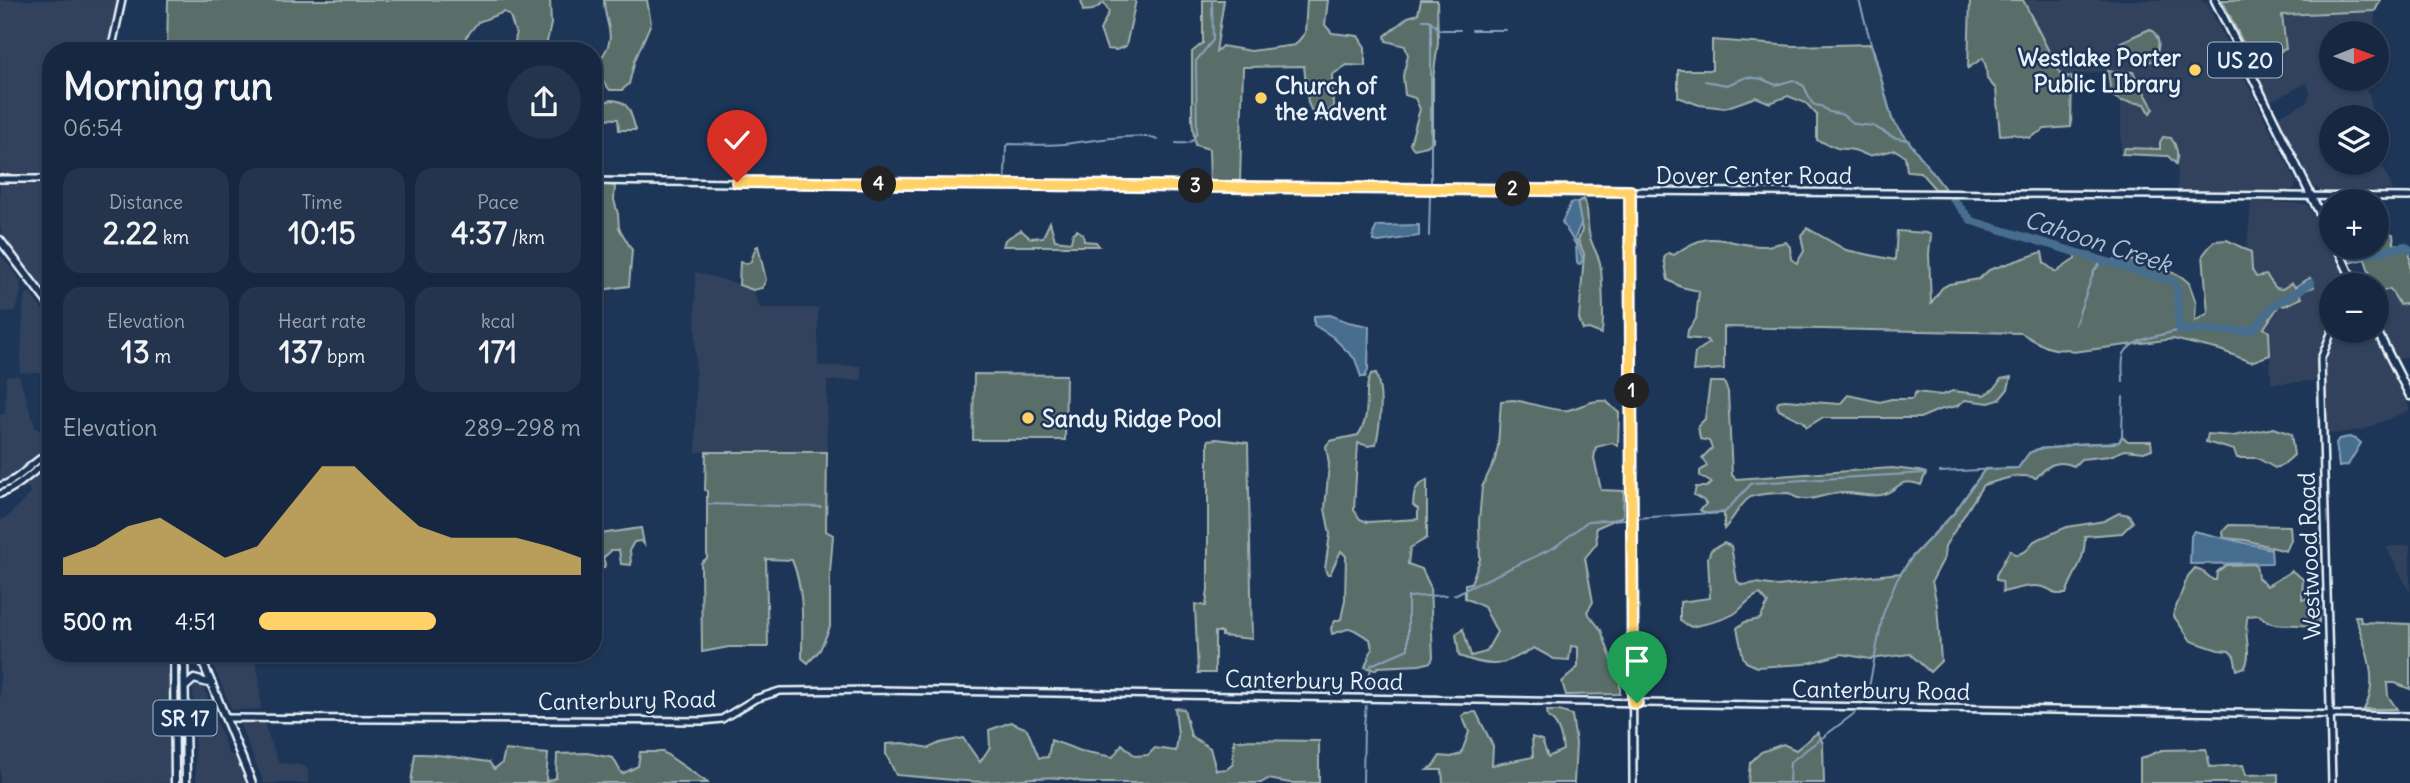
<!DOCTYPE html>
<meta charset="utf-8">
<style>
:root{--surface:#162841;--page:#23344c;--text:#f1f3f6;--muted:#9ea6b1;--line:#35445a;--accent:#ffd166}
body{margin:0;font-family:Delius,sans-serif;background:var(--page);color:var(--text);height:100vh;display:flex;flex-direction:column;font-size:26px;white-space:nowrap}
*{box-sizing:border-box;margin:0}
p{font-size:23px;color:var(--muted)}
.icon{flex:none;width:38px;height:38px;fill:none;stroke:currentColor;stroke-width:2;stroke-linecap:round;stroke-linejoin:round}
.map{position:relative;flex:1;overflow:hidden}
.drawer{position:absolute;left:42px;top:42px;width:560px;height:620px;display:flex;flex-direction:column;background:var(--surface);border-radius:28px;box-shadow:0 2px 5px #0004,0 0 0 2px var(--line)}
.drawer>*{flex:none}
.needle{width:46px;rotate:89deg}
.buttons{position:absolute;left:2319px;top:21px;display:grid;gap:14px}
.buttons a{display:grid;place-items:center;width:70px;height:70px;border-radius:50%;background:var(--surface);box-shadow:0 2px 5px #0004,0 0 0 2px var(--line);font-size:35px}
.pin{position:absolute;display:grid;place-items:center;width:60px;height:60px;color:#fff;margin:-72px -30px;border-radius:50% 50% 50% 0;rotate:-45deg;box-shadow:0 0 7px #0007}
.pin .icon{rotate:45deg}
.km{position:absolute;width:35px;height:35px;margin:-18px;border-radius:50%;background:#222;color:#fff;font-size:19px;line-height:35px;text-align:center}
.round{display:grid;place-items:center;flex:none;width:74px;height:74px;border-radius:37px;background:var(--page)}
.overview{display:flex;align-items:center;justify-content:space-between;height:119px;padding:0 21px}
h1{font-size:38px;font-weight:800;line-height:52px}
.figures{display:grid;grid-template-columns:repeat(3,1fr);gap:10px;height:119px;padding:7px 21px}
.figures div{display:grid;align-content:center;border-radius:18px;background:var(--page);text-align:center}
.figures b{font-size:30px;font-weight:800}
.figures small{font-size:19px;font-weight:400}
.figures p{font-size:19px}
.chart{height:196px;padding:14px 21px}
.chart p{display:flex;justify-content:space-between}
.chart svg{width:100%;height:126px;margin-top:7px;fill:var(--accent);opacity:.7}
ul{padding:0 21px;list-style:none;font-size:23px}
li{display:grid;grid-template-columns:112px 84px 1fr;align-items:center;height:52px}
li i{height:18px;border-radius:9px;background:var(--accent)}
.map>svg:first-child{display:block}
.built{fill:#30425c}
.green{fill:#5a6e69;stroke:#a1b0b0;stroke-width:2}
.water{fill:#476e8f;stroke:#87a2b9;stroke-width:2}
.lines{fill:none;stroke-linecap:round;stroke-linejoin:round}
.stream{stroke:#87a2b9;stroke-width:2}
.river{stroke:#476e8f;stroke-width:8}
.secondary-casing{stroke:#e8f1f8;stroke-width:10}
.primary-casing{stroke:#e8f1f8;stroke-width:11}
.secondary{stroke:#1d3557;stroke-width:5}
.primary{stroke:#1d3557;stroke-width:6}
.route-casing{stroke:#fff;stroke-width:14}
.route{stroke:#ffd166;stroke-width:9}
.poi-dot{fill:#ffd166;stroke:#1d3557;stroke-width:2.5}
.labels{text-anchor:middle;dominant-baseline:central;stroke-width:5;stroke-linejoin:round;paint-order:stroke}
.shield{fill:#1d3557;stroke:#abb9c8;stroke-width:2}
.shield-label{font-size:21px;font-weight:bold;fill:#e8f1f8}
.poi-label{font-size:23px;font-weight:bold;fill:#e8f1f8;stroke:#1d3557;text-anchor:start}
.street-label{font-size:23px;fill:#e8f1f8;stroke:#1d3557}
.water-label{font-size:24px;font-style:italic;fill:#b0c3d3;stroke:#1d3557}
</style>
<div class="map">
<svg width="2410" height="783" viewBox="0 0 2410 783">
<rect width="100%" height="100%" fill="#1d3557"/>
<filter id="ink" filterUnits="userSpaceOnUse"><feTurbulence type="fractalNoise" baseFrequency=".0143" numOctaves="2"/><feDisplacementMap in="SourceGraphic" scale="14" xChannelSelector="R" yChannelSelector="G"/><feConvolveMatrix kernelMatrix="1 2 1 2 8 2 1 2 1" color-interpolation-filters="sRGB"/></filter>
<g filter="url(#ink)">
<g class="built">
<polygon points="0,0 119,0 108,51 51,51 51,174 0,174"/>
<polygon points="2023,0 2202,0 2203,3 2207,3 2296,182 2295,188 2288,192 2177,192 2178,159 2174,152 2121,154 2121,101 2111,95 2108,71 2062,78"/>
<polygon points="2375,11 2374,33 2331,33 2331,79 2362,79 2371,100 2371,117 2331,117 2331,163 2376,163 2377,152 2393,190 2321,191 2311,184 2303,166 2304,165 2276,117 2306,103 2310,93 2307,83 2269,102 2248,62 2286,49 2281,15"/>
<polygon points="51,181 51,299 0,232 2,230 0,227 0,184"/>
<polygon points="2251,201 2307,204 2350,285 2331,285 2331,325 2319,351 2317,378 2314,381 2271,384 2269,332 2263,329 2280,304 2302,298 2299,292 2309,278 2295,287 2292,284 2282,289 2276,288 2266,275 2256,277 2252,270 2251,253 2247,249"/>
<polygon points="0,254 20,280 21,291 16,311 0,312"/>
<polygon points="695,272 752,288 760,308 818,308 818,366 861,366 862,380 827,381 827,452 696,452"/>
<polygon points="2390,289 2400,305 2410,303 2410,356 2395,360 2377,323 2376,293"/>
<polygon points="29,292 51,321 51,374 20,372 24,297"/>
<polygon points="2337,331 2370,331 2398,381 2410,410 2362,430 2324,435 2323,400 2327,399 2327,358 2328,345"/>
<polygon points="6,376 19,376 36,429 41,430 49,451 37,457 16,476 0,484 0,415 5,414"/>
<polygon points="51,463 51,653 171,653 174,783 0,783 0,520 6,518 30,494 29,488 23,486"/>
<polygon points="2410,545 2410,593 2386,547"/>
<polygon points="208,653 253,653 259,677 261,709 232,710"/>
<polygon points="199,685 204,688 229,755 234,755 246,783 196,783 193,686"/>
<polygon points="239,723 264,724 279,763 302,765 308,769 308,783 264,783"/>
</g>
<g class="green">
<polygon points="168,0 550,0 551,24 545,51 514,51 516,35 510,16 504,12 478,22 455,51 363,51 362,45 349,43 348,51 167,51"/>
<path d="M604,0H647L651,23L635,60L629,84L622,90H610L602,80L601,58C619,35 604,25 604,0Z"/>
<polygon points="1081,0 1136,0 1126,46 1116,50 1107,49 1100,30 1109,12 1104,3 1093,10 1083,11"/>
<polygon points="1203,0 1224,0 1216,52 1222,46 1251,51 1295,45 1305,33 1307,0 1328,0 1325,25 1332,33 1358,36 1365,47 1365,66 1347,65 1332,75 1333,106 1321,120 1315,118 1308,103 1304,66 1243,67 1240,183 1210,183 1209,149 1195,145 1192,120 1192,52 1203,43"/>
<polygon points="1421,0 1437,0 1438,43 1433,79 1433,141 1427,146 1414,149 1410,144 1420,109 1415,98 1405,95 1403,76 1408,55 1405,46 1386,41 1385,36 1408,17 1418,14"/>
<polygon points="1970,0 2023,0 2062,77 2072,76 2071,127 2045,129 2029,138 2013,134 2000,135 1996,89 1987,79 1986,67 1983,58 1968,68"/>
<polygon points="2222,0 2380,0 2380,1 2375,11 2282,15 2286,49 2252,61"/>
<path d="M2150,29C2162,38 2159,47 2155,60C2131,69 2135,53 2121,42Z"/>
<polygon points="1712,40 1794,46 1872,44 1892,119 1945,189 1935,189 1920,172 1907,171 1905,156 1895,150 1869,156 1854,150 1837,148 1817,140 1817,115 1806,103 1788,96 1770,103 1756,97 1725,108 1699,105 1678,97 1678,70 1712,70"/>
<polygon points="2108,71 2133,72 2154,109 2150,113 2145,104 2121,101 2111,95"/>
<path d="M611,100C630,100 631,115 636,130H619L618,119L593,118V106Z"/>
<path d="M2163,137L2171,138C2177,146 2179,154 2176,164L2168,156L2122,154L2125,148L2160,149V142Z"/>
<polygon points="593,183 615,186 614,200 618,214 619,228 632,250 629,286 593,291"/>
<path d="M1584,199C1590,211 1586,224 1590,237C1592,246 1598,254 1600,263C1602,273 1605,328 1601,334L1589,329L1583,330L1579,319L1584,254L1578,240L1582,230L1577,202Z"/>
<polygon points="1050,222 1055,240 1071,242 1073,233 1077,230 1083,234 1084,241 1096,242 1099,246 1003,246 1005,240 1021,230 1030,238 1043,237"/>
<path d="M1807,228L1846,250L1895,260L1897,231L1927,233L1931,235L1929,254L1931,303L1942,288L1949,284L1979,279L1989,270L2042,252L2044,263L2056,272L2075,259V252L2103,260L2148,261L2182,277L2189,283L2196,303L2195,321L2208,313L2203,255L2214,241L2227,240L2251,252L2252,270L2256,277L2266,275L2276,288L2282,289L2292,283L2295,287L2310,278L2314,287L2299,292L2302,298L2284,306L2280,304L2264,328L2269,332L2270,355L2251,362L2220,350L2173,339L2073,352L2068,349C2049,352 2037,342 2021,333L1724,327V369L1693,371L1695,353L1709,343L1707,340L1687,338L1688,330L1696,319L1699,291L1681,287L1668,280L1664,258L1668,253L1674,255C1714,225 1724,246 1764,246C1771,246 1779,243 1786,242L1790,247L1791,259L1797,263L1804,251L1801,235Z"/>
<polygon points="2377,231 2393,234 2394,244 2410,246 2410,303 2400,305 2390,289 2377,293 2376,285 2360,285 2357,279 2370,275 2365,259 2349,263 2346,257 2375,251"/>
<polygon points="758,246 766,280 762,288 753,290 739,285 740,262 747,264 751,261 756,247"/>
<path d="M1376,373C1384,396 1381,421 1376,444L1369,446L1358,443L1354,510L1360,519L1367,522L1418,519V509L1413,505C1414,491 1415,486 1427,480V538L1410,548L1408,564L1422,569L1430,586L1433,657L1431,662L1420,665L1378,667L1375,670L1365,667L1372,649L1370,639C1347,627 1357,626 1332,634L1331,628L1335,621L1341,619L1345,600L1346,556L1341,551L1330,574H1327L1325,569L1330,534L1325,509L1329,464L1326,446L1330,441L1358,435C1373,415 1362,389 1371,374Z"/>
<polygon points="974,374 1066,375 1065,440 973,440"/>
<polygon points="2011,377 2008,389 1999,400 1989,403 1965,400 1957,406 1939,410 1920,418 1822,418 1807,427 1802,421 1779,410 1777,405 1779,401 1785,400 1840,404 1848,395 1880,402 1891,399 1912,399 1916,392 1942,395 1953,391 1984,395 1995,388 2001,379"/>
<path d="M1710,382H1724L1728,392L1732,475L1736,479L1892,468C1903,470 1917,469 1926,473L1921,485C1897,476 1900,491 1881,495C1867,497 1855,492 1842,493C1822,493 1806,507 1789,493C1779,493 1757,493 1749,498C1739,505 1733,520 1724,529V513L1707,514L1700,510L1706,504L1703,500L1694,495L1696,487H1706L1712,483L1700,476V471L1707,466L1702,458L1712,448L1709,441L1700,439L1698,426L1705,419Z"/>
<path d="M1513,400C1530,402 1553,412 1568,410C1582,407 1591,399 1606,401L1619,413L1618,446L1612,443L1596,447L1594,458L1601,490L1624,491L1623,516L1596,528L1597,543L1585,558L1593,602L1587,612L1601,630L1614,666L1620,676V694L1566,695L1562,682L1578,667V647L1571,646L1569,660L1554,659L1534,648C1500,666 1495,669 1459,656L1456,634L1463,629L1471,656L1486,652L1497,632L1484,607L1465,598V584L1471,583L1480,559L1479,521L1482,487L1495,460L1498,446L1501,401Z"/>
<polygon points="2274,428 2291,434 2294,455 2283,465 2275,468 2257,458 2237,458 2234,450 2206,442 2208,434 2233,436"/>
<path d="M2122,436L2128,441H2151L2152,449L2144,452L2125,450L2110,456L2081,459L2074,466C2057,459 2047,465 2036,478C2018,472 2000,481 1983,485L1945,546L1944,558L1932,581L1937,605L1941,661L1930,672L1910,654L1870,659L1842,654L1805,664L1757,667L1746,662L1743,657L1737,628L1745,622L1760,619L1768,603L1760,594C1746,599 1745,607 1734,614C1720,622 1705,624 1691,627L1680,621V602L1710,598L1708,558L1711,550L1724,543L1731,546L1737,581L1742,585L1756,583L1777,586L1901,573L1912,557L1954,513L1985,469L2018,468L2029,453L2038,449L2062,447L2073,444L2113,443L2119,442Z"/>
<polygon points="1217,439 1248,443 1252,639 1222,636 1222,632 1215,632 1215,673 1198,673 1195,604 1206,606 1208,589 1208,440"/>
<path d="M706,452H827L826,531L833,535L830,573V627L820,650L808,663L802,658C802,625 805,591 792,560L766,559L768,647H729L702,652L701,563L707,558V491L705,490Z"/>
<path d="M2119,513L2129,515L2133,522L2122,533L2085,536C2085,563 2075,569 2066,594H2056C2040,580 2021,588 2003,592L2002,581L1996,580V575L2010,550L2016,555L2026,551L2034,541L2067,527L2104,521Z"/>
<polygon points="2229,525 2290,526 2291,540 2286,551 2245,540 2224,538 2223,531"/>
<polygon points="641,528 644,544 641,541 634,542 630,549 631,565 621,564 619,550 612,550 603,558 605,564 604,568 601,568 593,535"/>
<path d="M2256,564L2258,578L2267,586L2292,571L2303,579L2302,600L2318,594L2320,614L2318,628C2312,627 2306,625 2299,625C2283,624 2273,628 2259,615L2248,616C2242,632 2253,652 2245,667L2237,670L2234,656L2229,651L2218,650L2191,641L2173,615L2188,576L2195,568L2201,570L2213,580H2216L2217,572L2226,565Z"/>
<path d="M2355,616H2360L2361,622L2410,624V689L2395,683H2387L2388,696L2397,709H2364C2381,681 2364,644 2355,616Z"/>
<path d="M1175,708L1184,709L1191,736L1210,748L1216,770L1227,769L1233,764L1234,740L1319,741V783H1290L1268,779L1261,783H1085C1053,771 1015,782 982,782C953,781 925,777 896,775L886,754V744L904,743L929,748L940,743L963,738L980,762L990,747L989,730L1011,722L1027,729L1039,758L1048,757L1051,740L1081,751L1113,757L1122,744L1135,756L1148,755L1155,748L1176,751L1178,736Z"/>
<path d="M1547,711H1559L1572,715L1576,743L1574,783H1443L1442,770H1427L1433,766L1440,756L1451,757L1461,754L1469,732L1462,716L1466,713L1476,712L1493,746L1492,765L1533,757L1532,737L1542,740L1548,757L1563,750C1562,739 1559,723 1548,717Z"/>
<polygon points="1818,732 1823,744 1824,783 1748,783 1750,763 1761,752 1783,744 1796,750"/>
<polygon points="2206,749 2210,767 2243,765 2246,775 2278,774 2278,783 2140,783 2140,759 2162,750"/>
<path d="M505,750L548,754L546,781L556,778L557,754L587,753L613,758L622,774L638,766L640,752H663L708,783H411L415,754C440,753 464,759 489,762L494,769L502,763Z"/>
</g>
<g class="water">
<polygon points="1577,202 1581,223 1575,238 1583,259 1580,264 1577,263 1576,245 1562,222 1571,203"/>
<polygon points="1419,225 1419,236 1379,242 1374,241 1373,234 1377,226"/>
<polygon points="1330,315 1348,322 1369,326 1368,370 1365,377 1361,377 1355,359 1333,337 1314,325 1314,316"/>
<polygon points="2349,437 2356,439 2361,443 2348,465 2339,467 2336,443 2339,439"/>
<polygon points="2194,531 2271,549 2272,563 2190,564 2191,536"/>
</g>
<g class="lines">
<g class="stream">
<polyline points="1859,0 1892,119 1945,189"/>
<polyline points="1423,20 1429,20 1440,30 1460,30"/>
<polyline points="1472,30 1506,30"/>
<polyline points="1705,81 1727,85 1747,77 1762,79 1776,85 1793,80 1804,86 1812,103 1815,105 1821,106 1829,112 1841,114 1855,124 1873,126 1893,137 1906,140"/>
<path d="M1176,143C1187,144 1193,144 1197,132L1196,61L1213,40L1212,0"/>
<path d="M1005,177L1006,146L1009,144C1027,144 1046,146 1064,144C1084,142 1142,131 1157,140"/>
<polyline points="1431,183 1431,21"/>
<polyline points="1429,236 1430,194"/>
<polyline points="2075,325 2094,271 2103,260"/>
<path d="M2123,382C2123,374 2121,362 2124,354C2131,338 2164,335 2180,330"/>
<polyline points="1940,472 2018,468 2029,453 2038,449 2062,447 2073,444 2119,442 2122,436 2123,397"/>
<polyline points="707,504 821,507"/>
<polyline points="1637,518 1725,512 1752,483 1926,473"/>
<polyline points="1454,595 1555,547 1588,521 1626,519"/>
<polyline points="1368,691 1371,665 1408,649 1408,597 1447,595"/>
<polyline points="1866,703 1883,614 1896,581 1912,557 1954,513 1985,469"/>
<polyline points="1363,783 1364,725 1366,706"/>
<polyline points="1789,783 1790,762 1855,713"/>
</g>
<g class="river">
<path d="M1953,199L1972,221L2174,282C2181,295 2176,314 2180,330L2242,331L2254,329L2273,306L2311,283"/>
<polyline points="2349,258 2405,246 2410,250"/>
</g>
<defs>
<g id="secondary">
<polyline points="111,51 122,0"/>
<polyline points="0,179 51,179"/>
<polyline points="593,181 959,186 1172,185 1630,191 2410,197"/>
<polyline points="1630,191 1633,783"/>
<polyline points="2332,331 2321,359 2332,783"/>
<path d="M0,486C21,480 31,461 51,452"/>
<path d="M0,494C21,487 32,470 51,460"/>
<polyline points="225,718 703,721 722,719 755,699 780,691 879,690 2410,716"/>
</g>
<g id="primary">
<polyline points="2215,0 2331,236"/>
<polyline points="0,240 51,307"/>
<polyline points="2337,247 2355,285"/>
<polyline points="2376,329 2410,396"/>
<polyline points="174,653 175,783"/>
<polyline points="184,653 186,783"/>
<polyline points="199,653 252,783"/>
<polyline points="185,687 194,679 212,684"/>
</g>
</defs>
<use href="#secondary" class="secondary-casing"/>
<use href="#primary" class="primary-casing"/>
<use href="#secondary" class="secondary"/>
<use href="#primary" class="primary"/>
</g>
</g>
<g class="lines" filter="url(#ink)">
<defs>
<polyline id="route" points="737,182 1630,191 1633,703 1637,703"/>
</defs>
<use href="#route" class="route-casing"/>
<use href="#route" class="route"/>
</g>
<g class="poi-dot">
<circle cx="2195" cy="70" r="7"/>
<circle cx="1261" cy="98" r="7"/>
<circle cx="1028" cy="418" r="7"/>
</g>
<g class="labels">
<g class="shield">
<rect x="2208" y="42.5" width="74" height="35" rx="5"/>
<rect x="153.5" y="700.5" width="63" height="35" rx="5"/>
</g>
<g class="shield-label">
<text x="2245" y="60">US 20</text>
<text x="185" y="718">SR 17</text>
</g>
<g class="poi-label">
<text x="2181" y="57" text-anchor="end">Westlake Porter<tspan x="2181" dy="26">Public LIbrary</tspan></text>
<text x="1275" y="85">Church of<tspan x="1275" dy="26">the Advent</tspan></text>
<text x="1042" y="418">Sandy Ridge Pool</text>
</g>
<g class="street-label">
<text x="1754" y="175">Dover Center Road</text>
<text transform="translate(2309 556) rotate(-92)">Westwood Road</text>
<text transform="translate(1314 680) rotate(1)">Canterbury Road</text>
<text transform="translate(1881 690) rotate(1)">Canterbury Road</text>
<text transform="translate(627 700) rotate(-1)">Canterbury Road</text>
</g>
<g class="water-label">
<text transform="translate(2098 241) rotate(18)">Cahoon Creek</text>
</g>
</g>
</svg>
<div class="buttons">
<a><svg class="needle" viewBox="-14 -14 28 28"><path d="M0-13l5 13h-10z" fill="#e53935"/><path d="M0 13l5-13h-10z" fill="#9ea6b1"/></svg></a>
<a><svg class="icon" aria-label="layers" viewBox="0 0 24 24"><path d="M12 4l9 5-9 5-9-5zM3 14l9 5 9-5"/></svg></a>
<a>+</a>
<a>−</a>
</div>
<div class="pin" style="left:1637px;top:703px;background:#1e9e55"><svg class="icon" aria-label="arrive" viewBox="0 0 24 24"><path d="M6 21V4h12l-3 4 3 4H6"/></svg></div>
<div class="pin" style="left:737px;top:182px;background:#d93025"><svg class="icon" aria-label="check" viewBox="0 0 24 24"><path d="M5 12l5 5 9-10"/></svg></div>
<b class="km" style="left:1632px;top:391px">1</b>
<b class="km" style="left:1513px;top:189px">2</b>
<b class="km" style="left:1196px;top:186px">3</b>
<b class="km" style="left:879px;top:184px">4</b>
<section class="drawer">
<div class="overview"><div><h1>Morning run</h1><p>06:54</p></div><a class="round"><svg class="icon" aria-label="share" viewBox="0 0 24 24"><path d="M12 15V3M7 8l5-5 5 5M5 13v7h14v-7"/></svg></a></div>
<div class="figures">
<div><p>Distance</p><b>2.22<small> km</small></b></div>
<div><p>Time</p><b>10:15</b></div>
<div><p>Pace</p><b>4:37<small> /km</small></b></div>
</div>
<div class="figures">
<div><p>Elevation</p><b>13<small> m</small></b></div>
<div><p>Heart rate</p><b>137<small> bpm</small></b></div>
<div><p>kcal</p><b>171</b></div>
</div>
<div class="chart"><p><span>Elevation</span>289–298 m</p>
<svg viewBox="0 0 160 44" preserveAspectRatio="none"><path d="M0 44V38L10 34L20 27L30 24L40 31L50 38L60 34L70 20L80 6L90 6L100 17L110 27L120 31L130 31L140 31L150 34L160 38V44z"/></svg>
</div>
<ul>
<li><b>500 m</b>4:51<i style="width:55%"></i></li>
</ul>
</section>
</div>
